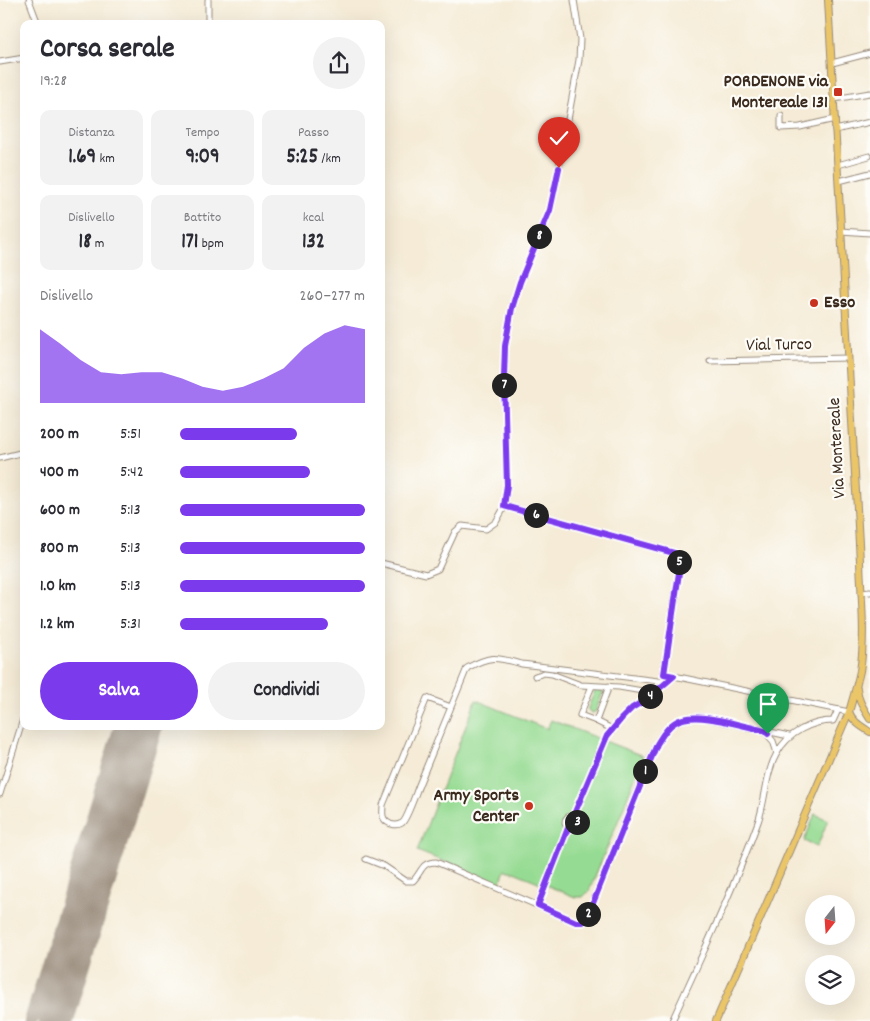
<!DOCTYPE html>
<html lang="it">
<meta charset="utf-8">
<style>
:root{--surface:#fff;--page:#f2f2f3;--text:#2b2b33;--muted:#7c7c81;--accent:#7c3aed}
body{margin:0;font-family:Dekko,sans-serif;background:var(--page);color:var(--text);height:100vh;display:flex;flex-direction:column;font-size:19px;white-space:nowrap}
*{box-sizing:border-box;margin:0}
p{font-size:16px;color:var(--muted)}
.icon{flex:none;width:28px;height:28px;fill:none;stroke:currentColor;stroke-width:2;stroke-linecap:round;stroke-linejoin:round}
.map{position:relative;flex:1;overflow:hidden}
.panel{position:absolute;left:20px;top:20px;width:365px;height:710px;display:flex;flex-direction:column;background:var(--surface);border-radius:10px;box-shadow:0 5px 20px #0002}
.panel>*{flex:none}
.needle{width:32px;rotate:197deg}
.tools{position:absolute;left:805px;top:895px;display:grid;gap:10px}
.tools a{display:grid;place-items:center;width:50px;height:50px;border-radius:50%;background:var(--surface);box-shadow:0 5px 20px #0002;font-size:25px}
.pin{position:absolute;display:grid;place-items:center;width:42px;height:42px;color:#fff;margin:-51px -21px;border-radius:50% 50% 50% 0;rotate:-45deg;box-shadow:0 0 5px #0007}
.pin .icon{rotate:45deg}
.km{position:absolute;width:25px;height:25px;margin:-12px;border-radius:50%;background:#222;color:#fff;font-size:14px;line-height:25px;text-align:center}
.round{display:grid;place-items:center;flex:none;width:52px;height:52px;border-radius:26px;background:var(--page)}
.summary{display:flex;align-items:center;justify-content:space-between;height:85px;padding:0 20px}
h1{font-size:28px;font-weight:800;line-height:38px}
.metrics{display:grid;grid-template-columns:repeat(3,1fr);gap:8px;height:85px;padding:5px 20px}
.metrics div{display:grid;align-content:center;border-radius:10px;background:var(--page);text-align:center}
.metrics b{font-size:21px;font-weight:800}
.metrics small{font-size:14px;font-weight:400}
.metrics p{font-size:14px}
.chart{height:140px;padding:10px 20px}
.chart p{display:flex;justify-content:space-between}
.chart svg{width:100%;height:90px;margin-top:5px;fill:var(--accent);opacity:.7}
.button{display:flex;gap:10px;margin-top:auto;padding:10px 20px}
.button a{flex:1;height:58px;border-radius:30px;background:var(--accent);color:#fff;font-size:20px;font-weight:800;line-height:58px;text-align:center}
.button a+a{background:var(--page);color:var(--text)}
ul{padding:0 20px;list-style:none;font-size:16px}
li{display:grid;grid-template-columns:80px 60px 1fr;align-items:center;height:38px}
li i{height:12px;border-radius:6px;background:var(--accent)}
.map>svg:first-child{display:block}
.green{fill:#96db93;stroke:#688258}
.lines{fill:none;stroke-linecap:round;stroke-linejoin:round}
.taxiway{stroke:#988a7a;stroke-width:14}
.runway{stroke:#988a7a;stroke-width:35}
.minor-casing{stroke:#988a7a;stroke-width:7}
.major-casing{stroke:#988a7a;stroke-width:8}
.minor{stroke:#fff;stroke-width:5}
.major{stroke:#ebc669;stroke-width:6}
.route-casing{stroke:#fff;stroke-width:10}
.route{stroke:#7c3aed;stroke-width:6}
.poi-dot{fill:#c8321e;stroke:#fdfcf7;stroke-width:2}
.labels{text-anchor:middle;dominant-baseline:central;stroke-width:4.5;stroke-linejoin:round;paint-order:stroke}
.poi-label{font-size:18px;font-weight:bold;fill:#3b2a1e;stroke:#fdfcf7;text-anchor:end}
.street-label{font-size:18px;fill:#3b2a1e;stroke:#fdfcf7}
</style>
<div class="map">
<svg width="870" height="1021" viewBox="0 0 870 1021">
<rect width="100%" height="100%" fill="#fdfcf7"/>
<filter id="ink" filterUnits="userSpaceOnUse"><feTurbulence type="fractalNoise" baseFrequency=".02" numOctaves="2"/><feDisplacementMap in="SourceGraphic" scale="10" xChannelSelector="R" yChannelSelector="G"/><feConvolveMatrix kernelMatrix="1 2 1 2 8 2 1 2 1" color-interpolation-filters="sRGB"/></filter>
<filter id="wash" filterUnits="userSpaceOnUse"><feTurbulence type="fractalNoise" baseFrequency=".0096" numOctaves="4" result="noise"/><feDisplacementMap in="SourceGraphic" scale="20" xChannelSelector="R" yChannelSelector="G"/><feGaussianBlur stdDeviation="1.12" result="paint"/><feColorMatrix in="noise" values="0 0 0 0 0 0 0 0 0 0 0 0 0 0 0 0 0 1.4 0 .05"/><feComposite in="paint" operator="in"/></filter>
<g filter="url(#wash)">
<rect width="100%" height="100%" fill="#f5ebd6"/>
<g class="green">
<polygon points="600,688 603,692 596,711 593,713 590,712 588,710 588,708 595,690"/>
<polygon points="476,700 547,729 551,720 643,756 621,814 589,891 583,897 575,897 514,872 505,870 500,884 417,851"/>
<polygon points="815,814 828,820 817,847 804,841"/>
</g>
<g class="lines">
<polyline class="taxiway" points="31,1021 121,726"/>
<polyline class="runway" points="56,1021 145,726"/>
</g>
</g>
<g filter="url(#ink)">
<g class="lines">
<defs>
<g id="minor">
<polyline points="29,0 38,24"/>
<polyline points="208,0 208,24"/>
<polyline points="0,62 24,58"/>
<polyline points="832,63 870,53"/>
<polyline points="834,99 870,93"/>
<polyline points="781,116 781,128 800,127 835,119"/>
<polyline points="835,130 870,122"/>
<polyline points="838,165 869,156"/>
<polyline points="839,181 870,173"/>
<polyline points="841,231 870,233"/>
<polyline points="710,361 848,358"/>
<polyline points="0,458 24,452"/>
<polyline points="505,506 507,485 504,377 505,346 512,308 520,282 550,210 559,168 579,60 580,39 574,0"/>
<polyline points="381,563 426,574 438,569 455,532 462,526 486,529 496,522 505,506 673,553 678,557 680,566 664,674 849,712"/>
<polyline points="861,593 870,592"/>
<polyline points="535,676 544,673 552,674 581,685 619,687 654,693"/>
<polyline points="592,686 580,715 596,721 609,686"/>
<path d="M451,707L427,698L383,805C383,811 381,818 387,822C391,825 397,826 402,823C407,820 416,792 419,785C435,746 451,707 467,668C491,655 496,657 522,664L666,682"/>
<polyline points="596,721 612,729"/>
<polyline points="765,732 773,741 777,753"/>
<polyline points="0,794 24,716"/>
<circle cx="571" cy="822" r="6"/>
<polyline points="573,817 607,736 622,718 632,708 647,699 674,676"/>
<path d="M366,859L384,866L406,881H413C422,872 421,862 436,862L576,922H583L587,918L646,768C659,738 664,718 701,717L789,736"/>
<polyline points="537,905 569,828"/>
<path d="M672,1021C702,955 733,890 758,822C766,800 765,774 777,753C788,733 811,721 833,721L838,710"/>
</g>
<g id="major">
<path d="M857,689C858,701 864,709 870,719"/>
<path d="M849,712C853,722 861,726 870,732"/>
<path d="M716,1021L849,712C853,698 857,685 860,671C866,635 861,597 860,561L828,0"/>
</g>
</defs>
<use href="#minor" class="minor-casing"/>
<use href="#major" class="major-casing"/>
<use href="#minor" class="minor"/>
<use href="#major" class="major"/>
</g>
</g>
<g class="lines" filter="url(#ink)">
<defs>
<path id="route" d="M559,168L550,210L520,282L512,308L505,346L504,377L507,485L504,506L674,553L678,557L680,566L664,674L674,676L647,699L632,708L622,718L607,736L573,817L576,819L577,825L574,828H568L538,905L576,922H583L587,918L657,744C662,736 666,728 674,723C694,709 742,726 765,731L768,734"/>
</defs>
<use href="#route" class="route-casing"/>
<use href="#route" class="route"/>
</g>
<g class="poi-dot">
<rect x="833" y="87" width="10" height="10" rx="2.5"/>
<circle cx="814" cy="303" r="5"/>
<circle cx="529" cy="806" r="5"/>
</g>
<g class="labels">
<g class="poi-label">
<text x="828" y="82">PORDENONE via<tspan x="828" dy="21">Montereale 131</tspan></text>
<text x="824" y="303" text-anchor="start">Esso</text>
<text x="519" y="796">Army Sports<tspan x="519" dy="21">Center</tspan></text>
</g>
<g class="street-label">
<text transform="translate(779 346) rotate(-1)">Vial Turco</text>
<text transform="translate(838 448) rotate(-93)">Via Montereale</text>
</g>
</g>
</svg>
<div class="tools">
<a><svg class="needle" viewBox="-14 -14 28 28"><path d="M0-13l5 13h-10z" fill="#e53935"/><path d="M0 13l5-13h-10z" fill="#7c7c81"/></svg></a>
<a><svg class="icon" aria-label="layers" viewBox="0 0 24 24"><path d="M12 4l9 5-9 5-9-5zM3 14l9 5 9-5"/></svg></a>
</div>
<div class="pin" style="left:768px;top:734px;background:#1e9e55"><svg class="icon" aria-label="arrive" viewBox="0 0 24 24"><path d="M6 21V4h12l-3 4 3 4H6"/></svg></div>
<div class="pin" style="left:559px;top:168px;background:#d93025"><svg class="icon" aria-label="check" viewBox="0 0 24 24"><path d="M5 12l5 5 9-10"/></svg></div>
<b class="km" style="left:645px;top:771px">1</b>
<b class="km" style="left:588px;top:914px">2</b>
<b class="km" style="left:577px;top:822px">3</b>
<b class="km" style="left:650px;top:696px">4</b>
<b class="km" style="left:679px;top:562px">5</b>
<b class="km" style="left:536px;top:515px">6</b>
<b class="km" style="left:504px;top:385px">7</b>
<b class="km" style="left:539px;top:236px">8</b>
<section class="panel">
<div class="summary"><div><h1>Corsa serale</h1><p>19:28</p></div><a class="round"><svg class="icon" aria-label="share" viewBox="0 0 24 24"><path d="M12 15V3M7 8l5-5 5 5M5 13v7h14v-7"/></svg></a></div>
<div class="metrics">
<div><p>Distanza</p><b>1.69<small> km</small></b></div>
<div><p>Tempo</p><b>9:09</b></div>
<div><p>Passo</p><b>5:25<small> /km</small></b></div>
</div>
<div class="metrics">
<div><p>Dislivello</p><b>18<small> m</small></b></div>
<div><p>Battito</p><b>171<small> bpm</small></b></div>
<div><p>kcal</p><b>132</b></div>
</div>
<div class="chart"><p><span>Dislivello</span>260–277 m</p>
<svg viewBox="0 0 160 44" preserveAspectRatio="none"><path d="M0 44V8L10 15L20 23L30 29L40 30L50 29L60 29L70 32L80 36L90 38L100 36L110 32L120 27L130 17L140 10L150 6L160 8V44z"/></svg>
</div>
<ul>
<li><b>200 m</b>5:51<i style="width:63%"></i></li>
<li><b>400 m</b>5:42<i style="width:70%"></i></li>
<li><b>600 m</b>5:13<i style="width:100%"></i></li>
<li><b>800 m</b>5:13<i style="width:100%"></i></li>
<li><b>1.0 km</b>5:13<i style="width:100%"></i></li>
<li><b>1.2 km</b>5:31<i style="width:80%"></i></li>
</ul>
<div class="button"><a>Salva</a><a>Condividi</a></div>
</section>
</div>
